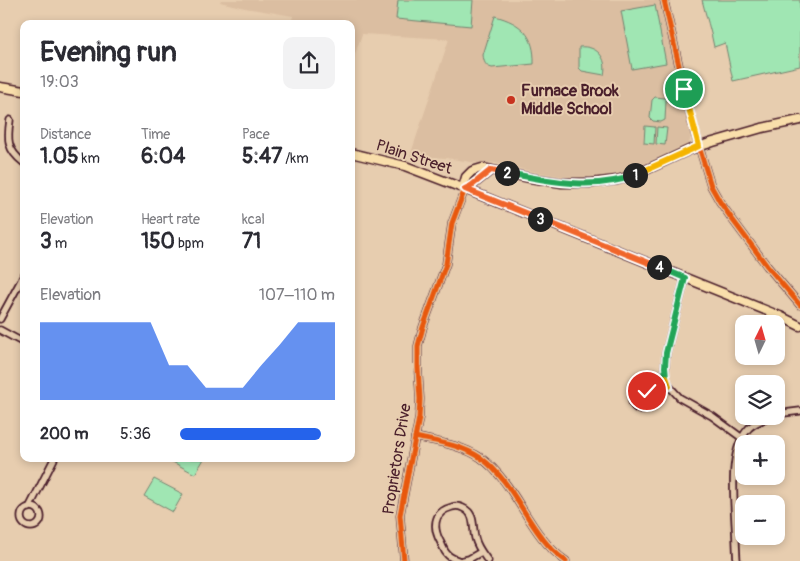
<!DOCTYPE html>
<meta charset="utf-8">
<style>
:root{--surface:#fff;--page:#f2f2f3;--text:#2b2b33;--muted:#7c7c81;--accent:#2563eb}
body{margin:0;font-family:Pangolin,sans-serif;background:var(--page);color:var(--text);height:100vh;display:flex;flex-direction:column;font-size:19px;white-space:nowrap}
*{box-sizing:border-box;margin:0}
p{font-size:16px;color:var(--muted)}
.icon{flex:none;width:28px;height:28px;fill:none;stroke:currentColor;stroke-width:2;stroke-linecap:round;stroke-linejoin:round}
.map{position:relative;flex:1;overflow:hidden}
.side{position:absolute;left:20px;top:20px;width:335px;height:442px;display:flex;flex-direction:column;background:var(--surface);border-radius:10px;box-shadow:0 2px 8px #0003}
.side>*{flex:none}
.needle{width:32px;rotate:5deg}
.fabs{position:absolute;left:735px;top:315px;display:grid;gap:10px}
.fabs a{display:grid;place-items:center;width:50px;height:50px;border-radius:10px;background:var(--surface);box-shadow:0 2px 8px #0003;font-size:25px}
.pin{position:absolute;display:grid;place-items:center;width:42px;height:42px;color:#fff;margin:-21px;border:2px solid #fff;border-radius:50%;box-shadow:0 1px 5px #0007}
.km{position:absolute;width:25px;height:25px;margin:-12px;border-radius:50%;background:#222;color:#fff;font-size:14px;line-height:25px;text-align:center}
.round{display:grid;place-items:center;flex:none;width:52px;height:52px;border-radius:10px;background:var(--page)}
.overview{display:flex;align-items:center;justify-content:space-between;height:85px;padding:0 20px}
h1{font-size:28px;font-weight:700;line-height:38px}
.figures{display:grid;grid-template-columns:repeat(3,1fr);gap:8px;height:85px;padding:5px 20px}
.figures div{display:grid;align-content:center}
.figures b{font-size:21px;font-weight:700}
.figures small{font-size:14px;font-weight:400}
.figures p{font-size:14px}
.chart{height:140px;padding:10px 20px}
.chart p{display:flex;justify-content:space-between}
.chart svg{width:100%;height:90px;margin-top:5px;fill:var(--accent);opacity:.7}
ul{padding:0 20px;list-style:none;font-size:16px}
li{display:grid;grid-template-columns:80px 60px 1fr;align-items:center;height:38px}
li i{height:12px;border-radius:6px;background:var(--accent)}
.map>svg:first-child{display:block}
.built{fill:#dbbea1}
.green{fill:#a0e6b3;stroke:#75826f}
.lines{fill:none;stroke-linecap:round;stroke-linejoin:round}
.minor-casing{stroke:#4a1f2b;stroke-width:9}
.major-casing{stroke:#4a1f2b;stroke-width:11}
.minor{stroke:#e7cdaf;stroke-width:5.5}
.major{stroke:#f9deab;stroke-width:8}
.cycleway-casing{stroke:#e7cdaf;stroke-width:8}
.cycleway{stroke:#e8590c;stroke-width:5}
.split-1-casing{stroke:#fff;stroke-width:10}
.split-2-casing{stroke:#fff;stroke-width:10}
.split-3-casing{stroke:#fff;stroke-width:10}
.split-4-casing{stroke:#fff;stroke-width:10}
.split-5-casing{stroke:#fff;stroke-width:10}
.split-6-casing{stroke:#fff;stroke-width:10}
.split-1{stroke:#f5b400;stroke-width:6}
.split-2{stroke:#22a559;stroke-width:6}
.split-3{stroke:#f0652b;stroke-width:6}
.split-4{stroke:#f0652b;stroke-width:6}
.split-5{stroke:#22a559;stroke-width:6}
.split-6{stroke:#f5b400;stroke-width:6}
.poi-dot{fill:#c8321e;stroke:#e7cdaf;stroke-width:2}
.labels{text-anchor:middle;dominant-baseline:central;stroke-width:4;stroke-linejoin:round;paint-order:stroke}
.poi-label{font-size:16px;font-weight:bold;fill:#4a1f2b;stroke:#e7cdaf;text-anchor:start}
.street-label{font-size:16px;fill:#4a1f2b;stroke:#e7cdaf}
</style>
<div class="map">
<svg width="800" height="561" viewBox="0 0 800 561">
<rect width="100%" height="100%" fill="#e7cdaf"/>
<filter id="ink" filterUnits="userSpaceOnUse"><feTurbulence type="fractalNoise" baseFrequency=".02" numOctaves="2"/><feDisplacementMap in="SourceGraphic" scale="10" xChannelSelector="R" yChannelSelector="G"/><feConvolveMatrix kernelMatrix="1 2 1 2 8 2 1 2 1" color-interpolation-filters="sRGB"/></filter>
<g filter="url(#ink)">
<polygon class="built" points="221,0 659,0 691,135 689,144 625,173 605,176 585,178 568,178 535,172 494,163 477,163 446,158 410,156 449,39 362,34 352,63 351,63 351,24 291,24 293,16 245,8 220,2"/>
<g class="green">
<polygon points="398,0 473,0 471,26 396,19"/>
<path d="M702,0H800V66L733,81L725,43L714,47C711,31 706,16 702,0Z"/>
<polygon points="655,5 666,63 632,69 621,11"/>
<path d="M495,16C521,23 535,35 534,64L492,68C485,66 484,62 483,55Z"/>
<path d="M579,47C597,45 608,58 604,75L582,71L579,68Z"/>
<polygon points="655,97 665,98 666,101 665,120 661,122 653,121 650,118 652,100"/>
<polygon points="645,126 655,127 654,144 644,143"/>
<polygon points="657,127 667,128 665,145 656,144"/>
<polygon points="167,459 204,459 195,474"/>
<polygon points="154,479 183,494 173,512 144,496"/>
</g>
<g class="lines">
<defs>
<g id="minor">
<polyline points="664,0 693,127 711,186 720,202 732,219 767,266 800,305"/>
<path d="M10,120C7,140 7,150 24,163"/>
<polyline points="685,278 666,353 665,367 666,380 669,386 680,398 712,416 742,438"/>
<polyline points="0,319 24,275"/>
<polyline points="0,330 24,343"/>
<circle cx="642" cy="400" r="10"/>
<polyline points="650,394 669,386"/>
<polyline points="776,415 784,413 800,411"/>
<path d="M415,437C438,442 462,445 481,458C518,485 528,535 566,561"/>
<circle cx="31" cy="517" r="10"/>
<polyline points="29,508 54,459"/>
<polyline points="404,561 400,515 419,418 420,399 418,368 418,346 423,327 446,264 452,223 465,189"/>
<path d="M460,561C455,559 450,558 447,554C444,551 443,547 441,543C433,529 432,512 452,507C455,506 459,506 463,508C476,514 472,526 475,538C477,547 483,554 488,561"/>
<polyline points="460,561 469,559 481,552"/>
<path d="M737,561C736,548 736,535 735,522C734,495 728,450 749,428C755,422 765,419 773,416"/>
</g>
<g id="major">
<polyline points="0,87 24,91"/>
<polyline points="351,153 405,166 465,189 780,316 800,326"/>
<polyline points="465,189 464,184 466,177 472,171 482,168 530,178 562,183 591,183 617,180 635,175 689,150 713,142 762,128 800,120"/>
<polyline points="465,189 471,186 491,170"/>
</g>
</defs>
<use href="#minor" class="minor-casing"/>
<use href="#major" class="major-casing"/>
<use href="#minor" class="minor"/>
<use href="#major" class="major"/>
<defs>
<g id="cycleway">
<polyline points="664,0 693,127 711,186 720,202 732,219 767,266 800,305"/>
<path d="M415,437C438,442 462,445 481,458C518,485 528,535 566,561"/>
<polyline points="404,561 400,515 419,418 420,399 418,368 418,346 423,327 446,264 452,223 465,189"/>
</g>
</defs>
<use href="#cycleway" class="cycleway-casing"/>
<use href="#cycleway" class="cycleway"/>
</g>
</g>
<g class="lines" filter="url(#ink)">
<defs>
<polyline id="split-1" points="635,175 699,146 684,89"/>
<path id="split-2" d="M507,173C549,181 594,191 635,175"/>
<polyline id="split-3" points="507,173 491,170 471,186 465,189 540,219"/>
<polyline id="split-4" points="540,219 659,267"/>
<polyline id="split-5" points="659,267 685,278 666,353 665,367 666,377"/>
<polyline id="split-6" points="647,391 650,394 669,386 666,377"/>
</defs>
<use href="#split-1" class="split-1-casing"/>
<use href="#split-2" class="split-2-casing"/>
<use href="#split-3" class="split-3-casing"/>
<use href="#split-4" class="split-4-casing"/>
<use href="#split-5" class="split-5-casing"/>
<use href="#split-6" class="split-6-casing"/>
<use href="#split-1" class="split-1"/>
<use href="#split-2" class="split-2"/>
<use href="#split-3" class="split-3"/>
<use href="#split-4" class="split-4"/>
<use href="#split-5" class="split-5"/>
<use href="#split-6" class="split-6"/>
</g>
<circle class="poi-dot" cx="511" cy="100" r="5"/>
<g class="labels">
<g class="poi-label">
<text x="521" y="91">Furnace Brook<tspan x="521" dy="18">Middle School</tspan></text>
</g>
<g class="street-label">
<text transform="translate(414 157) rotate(18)">Plain Street</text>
<text transform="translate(397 459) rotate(-81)">Proprietors Drive</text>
</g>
</g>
</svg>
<div class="fabs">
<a><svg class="needle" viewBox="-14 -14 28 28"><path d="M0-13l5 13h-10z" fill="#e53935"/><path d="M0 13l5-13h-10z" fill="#7c7c81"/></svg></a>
<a><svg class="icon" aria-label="layers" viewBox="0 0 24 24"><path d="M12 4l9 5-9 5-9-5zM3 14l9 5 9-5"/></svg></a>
<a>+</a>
<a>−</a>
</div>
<div class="pin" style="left:684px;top:89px;background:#1e9e55"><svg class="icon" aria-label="arrive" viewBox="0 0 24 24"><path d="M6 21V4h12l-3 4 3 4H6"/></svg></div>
<div class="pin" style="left:647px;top:391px;background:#d93025"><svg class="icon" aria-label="check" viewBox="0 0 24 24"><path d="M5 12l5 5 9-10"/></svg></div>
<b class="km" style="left:635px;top:175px">1</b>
<b class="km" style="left:507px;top:173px">2</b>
<b class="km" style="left:540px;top:219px">3</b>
<b class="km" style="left:659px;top:267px">4</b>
<section class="side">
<div class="overview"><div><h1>Evening run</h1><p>19:03</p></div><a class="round"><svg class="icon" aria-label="share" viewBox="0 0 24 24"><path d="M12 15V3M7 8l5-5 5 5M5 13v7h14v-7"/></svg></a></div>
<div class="figures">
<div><p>Distance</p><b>1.05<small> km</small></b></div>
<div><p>Time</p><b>6:04</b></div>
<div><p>Pace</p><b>5:47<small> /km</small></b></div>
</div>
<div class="figures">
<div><p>Elevation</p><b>3<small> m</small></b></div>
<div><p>Heart rate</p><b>150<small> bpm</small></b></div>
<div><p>kcal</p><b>71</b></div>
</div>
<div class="chart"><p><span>Elevation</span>107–110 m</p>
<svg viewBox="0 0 160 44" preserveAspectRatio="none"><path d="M0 44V6L10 6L20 6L30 6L40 6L50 6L60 6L70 27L80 27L90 38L100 38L110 38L120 27L130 17L140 6L150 6L160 6V44z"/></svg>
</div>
<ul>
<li><b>200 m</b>5:36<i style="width:91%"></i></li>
</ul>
</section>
</div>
